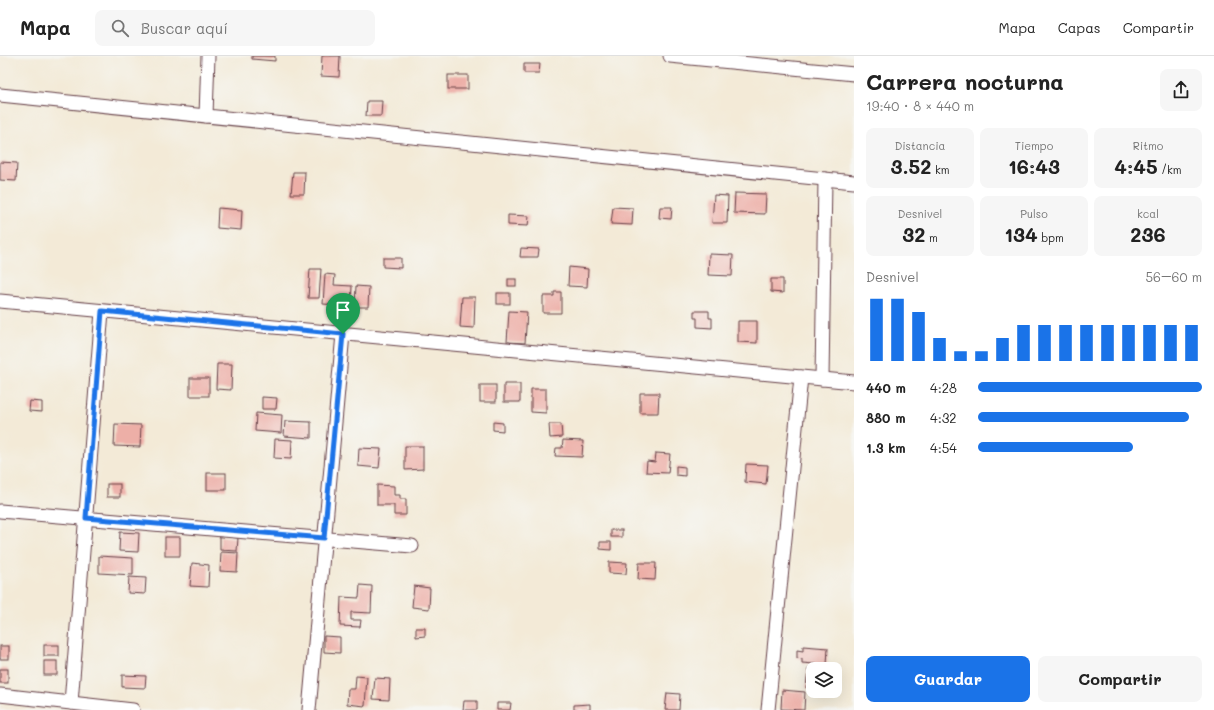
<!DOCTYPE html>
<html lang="es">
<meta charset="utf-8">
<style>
:root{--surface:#fff;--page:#f6f6f6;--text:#222;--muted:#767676;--line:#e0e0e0;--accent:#1a73e8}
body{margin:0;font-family:Mali,sans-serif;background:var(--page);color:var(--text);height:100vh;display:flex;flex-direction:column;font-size:15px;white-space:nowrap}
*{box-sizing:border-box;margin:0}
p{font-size:13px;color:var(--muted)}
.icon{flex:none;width:22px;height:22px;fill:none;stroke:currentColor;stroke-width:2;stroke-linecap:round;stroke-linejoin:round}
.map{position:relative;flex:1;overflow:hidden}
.details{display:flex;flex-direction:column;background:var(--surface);width:360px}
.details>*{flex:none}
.buttons{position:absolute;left:806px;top:606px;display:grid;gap:8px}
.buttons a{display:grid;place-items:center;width:36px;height:36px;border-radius:8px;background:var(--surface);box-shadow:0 4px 16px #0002;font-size:20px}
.pin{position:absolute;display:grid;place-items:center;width:34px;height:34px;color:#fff;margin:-41px -17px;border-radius:50% 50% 50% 0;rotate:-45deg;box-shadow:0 0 4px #0007}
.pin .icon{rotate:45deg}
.round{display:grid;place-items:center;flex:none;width:42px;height:42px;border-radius:8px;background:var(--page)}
.head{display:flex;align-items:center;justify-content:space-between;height:68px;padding:0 12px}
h1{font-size:22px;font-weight:700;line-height:30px}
.figures{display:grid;grid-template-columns:repeat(3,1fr);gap:6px;height:68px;padding:4px 12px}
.figures div{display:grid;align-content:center;border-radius:8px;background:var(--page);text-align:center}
.figures b{font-size:20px;font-weight:700}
.figures small{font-size:11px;font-weight:400}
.figures p{font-size:11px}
.chart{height:112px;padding:8px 12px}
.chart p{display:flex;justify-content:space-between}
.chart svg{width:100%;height:72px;margin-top:4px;stroke:var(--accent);stroke-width:6}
.action{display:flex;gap:8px;margin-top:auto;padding:8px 12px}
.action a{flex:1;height:46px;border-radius:8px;background:var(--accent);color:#fff;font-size:16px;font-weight:700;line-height:46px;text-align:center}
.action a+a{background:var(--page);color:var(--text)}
ul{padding:0 12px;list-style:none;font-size:13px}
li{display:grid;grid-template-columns:64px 48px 1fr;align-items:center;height:30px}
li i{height:10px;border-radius:5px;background:var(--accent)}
header{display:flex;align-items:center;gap:24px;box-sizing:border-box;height:56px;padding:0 20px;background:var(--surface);border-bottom:1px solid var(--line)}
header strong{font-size:19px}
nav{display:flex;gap:22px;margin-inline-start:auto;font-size:14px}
.search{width:280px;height:36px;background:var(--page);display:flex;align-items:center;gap:10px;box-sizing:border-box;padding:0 14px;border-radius:8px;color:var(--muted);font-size:15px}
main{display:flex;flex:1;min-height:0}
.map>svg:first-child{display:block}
.building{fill:#edafa7}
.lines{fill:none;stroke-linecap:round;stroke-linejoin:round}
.minor-casing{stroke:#633d45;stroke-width:15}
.minor{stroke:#fff;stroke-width:13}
.route-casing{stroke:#fff;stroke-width:8}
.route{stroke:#1a73e8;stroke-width:5}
</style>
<header>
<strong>Mapa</strong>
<div class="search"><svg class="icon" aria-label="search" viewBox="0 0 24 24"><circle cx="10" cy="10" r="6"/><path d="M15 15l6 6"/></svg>Buscar aquí</div>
<nav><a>Mapa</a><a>Capas</a><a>Compartir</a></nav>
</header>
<main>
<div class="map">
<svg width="854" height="654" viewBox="0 0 854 654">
<rect width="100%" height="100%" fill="#f6f6f2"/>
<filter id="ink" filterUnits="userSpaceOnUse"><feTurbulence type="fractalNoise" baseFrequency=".025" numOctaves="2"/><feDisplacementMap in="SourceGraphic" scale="8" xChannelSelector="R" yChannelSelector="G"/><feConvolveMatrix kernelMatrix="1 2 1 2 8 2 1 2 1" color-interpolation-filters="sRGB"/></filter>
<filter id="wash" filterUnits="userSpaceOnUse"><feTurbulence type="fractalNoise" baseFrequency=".012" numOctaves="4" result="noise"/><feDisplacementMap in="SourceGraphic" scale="16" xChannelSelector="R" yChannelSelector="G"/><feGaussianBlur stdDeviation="0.9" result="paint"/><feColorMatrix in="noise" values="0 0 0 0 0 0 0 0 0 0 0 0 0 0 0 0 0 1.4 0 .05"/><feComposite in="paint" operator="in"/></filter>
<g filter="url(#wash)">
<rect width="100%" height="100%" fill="#f3ead7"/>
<g id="blocks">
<g class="building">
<polygon points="252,0 275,0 275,5 252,3"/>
<polygon points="322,0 340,0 339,21 321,20"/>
<polygon points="524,8 540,8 539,17 524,17"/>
<rect x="448" y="19" width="20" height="14"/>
<polygon points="367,45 382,45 381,60 366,60"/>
<polygon points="0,106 17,107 16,125 0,124"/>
<polygon points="293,116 305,116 304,138 291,138"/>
<polygon points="735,137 766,138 765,158 734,157"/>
<polygon points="714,139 728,140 727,167 712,167"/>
<polygon points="613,151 633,152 632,169 611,168"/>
<polygon points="660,151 672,151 671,163 659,162"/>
<polygon points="218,152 242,154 241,174 217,172"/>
<polygon points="508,159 529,160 528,170 508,169"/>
<polygon points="521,192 539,193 538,201 520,201"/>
<polygon points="709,198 733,199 732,220 708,219"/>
<polygon points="383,202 401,202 401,212 383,211"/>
<polygon points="569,211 588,213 587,231 568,230"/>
<polygon points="310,213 321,213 319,242 308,242"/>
<polygon points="325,218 335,219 334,229 352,230 351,250 323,248"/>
<rect x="508" y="223" width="8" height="7"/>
<polygon points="771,223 783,223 783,237 771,236"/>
<polygon points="356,230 369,231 368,251 355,251"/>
<polygon points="554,236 561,236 561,257 543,257 543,240 554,240"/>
<rect x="497" y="237" width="13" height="11"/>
<polygon points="462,241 475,241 474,272 460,271"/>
<polygon points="509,255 527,256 525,287 507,286"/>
<polygon points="694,255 709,255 709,262 712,262 712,272 697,271 697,262 694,262"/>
<polygon points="738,265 757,265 757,287 738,286"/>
<polygon points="217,308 232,308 231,334 216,333"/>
<rect x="190" y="322" width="19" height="18"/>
<rect x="504" y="328" width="16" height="18"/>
<rect x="480" y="329" width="16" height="17"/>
<polygon points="531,333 546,333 546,357 531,356"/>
<polygon points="640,337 659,337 658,357 640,357"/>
<polygon points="262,341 277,342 276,353 262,353"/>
<polygon points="30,345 42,346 42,356 29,355"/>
<polygon points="256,357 282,359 281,377 255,375"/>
<polygon points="285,365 311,366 311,382 284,380"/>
<polygon points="493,366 503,367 503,375 493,374"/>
<polygon points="115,368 141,369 140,391 114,390"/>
<polygon points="549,368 561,368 562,381 550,382"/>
<polygon points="275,383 292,384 291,403 274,402"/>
<polygon points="563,384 583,385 582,401 555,400 556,392 562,392"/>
<polygon points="405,390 423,390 423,413 405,414"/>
<polygon points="359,392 381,393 379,412 358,410"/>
<polygon points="656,397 670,398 668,417 646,416 647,405 655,406"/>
<polygon points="746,408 768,409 766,428 745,426"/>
<polygon points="676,410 685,411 685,420 676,419"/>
<rect x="207" y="417" width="19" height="17"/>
<rect x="107" y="428" width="13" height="13"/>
<polygon points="377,429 394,430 394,439 400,439 400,443 406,443 406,459 394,459 394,449 377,449"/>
<rect x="611" y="474" width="11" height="7"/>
<polygon points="120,476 139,477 138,496 119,495"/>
<polygon points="220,480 238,482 237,495 220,494"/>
<rect x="165" y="481" width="15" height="19"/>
<polygon points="600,486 611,486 611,494 600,493"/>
<polygon points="221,496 238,497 237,516 220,515"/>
<polygon points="99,500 133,502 133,519 99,517"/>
<polygon points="609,506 627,507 626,518 609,517"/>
<polygon points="192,507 209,509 208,531 190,530"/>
<polygon points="639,507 656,507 655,524 638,523"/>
<polygon points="129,521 146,522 145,538 128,537"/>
<polygon points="360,529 372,530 371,557 351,556 351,564 361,564 360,571 340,570 341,541 359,542"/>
<polygon points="414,530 430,532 429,553 412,551"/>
<polygon points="416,572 425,572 425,580 416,581"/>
<polygon points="324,580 340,581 340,597 324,596"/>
<rect x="44" y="589" width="15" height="11"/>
<rect x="0" y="590" width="9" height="13"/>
<polygon points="803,590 828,592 827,609 802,607 802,603 797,602 797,594 803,595"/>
<rect x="44" y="605" width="13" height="14"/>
<polygon points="808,612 813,612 813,633 806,632"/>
<rect x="0" y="613" width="8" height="14"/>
<polygon points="122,619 146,620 145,632 122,631"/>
<polygon points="356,620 367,621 365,650 347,648 348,633 355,633"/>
<polygon points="375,622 390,623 389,644 373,643"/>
<polygon points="782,634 805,636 804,654 781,653"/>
<polygon points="667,637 680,638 679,654 665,654"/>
<polygon points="464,645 477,645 477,654 463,654"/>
<polygon points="497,647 511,647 510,654 497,654"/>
<polygon points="590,648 590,654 574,654 574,649"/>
</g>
</g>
</g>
<g filter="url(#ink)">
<use href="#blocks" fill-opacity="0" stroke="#633d45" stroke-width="1"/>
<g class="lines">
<defs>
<g id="minor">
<polyline points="670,0 854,18"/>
<polyline points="0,39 854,126"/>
<polyline points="206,60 208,0"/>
<polyline points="0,245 854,326"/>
<polyline points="822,323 825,123"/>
<polyline points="0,455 412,490"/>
<polyline points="0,639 133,654"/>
<polyline points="71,647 102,255"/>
<polyline points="309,654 343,278"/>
<polyline points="768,654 801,321"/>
</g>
</defs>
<use href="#minor" class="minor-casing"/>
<use href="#minor" class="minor"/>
</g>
</g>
<g class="lines" filter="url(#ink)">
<defs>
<polygon id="route" points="102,255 343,278 324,482 86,462"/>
</defs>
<use href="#route" class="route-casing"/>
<use href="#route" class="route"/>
</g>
</svg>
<div class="buttons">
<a><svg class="icon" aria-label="layers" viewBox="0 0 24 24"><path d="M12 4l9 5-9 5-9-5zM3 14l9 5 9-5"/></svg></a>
</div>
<div class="pin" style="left:343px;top:278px;background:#1e9e55"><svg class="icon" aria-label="arrive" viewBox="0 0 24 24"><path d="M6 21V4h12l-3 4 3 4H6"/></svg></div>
</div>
<section class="details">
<div class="head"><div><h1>Carrera nocturna</h1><p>19:40 · 8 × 440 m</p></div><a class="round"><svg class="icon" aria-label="share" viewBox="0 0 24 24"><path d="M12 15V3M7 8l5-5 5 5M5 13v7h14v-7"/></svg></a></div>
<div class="figures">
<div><p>Distancia</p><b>3.52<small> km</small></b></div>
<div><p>Tiempo</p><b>16:43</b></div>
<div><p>Ritmo</p><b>4:45<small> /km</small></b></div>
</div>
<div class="figures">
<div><p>Desnivel</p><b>32<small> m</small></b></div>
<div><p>Pulso</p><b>134<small> bpm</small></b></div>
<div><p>kcal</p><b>236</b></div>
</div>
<div class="chart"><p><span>Desnivel</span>56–60 m</p>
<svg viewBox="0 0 160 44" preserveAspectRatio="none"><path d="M5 44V6M15 44V6M25 44V14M35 44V30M45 44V38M55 44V38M65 44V30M75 44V22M85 44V22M95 44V22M105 44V22M115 44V22M125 44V22M135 44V22M145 44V22M155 44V22"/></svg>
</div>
<ul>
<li><b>440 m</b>4:28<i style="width:100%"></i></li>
<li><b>880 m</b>4:32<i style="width:94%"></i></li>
<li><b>1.3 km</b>4:54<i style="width:69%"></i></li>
</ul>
<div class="action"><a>Guardar</a><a>Compartir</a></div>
</section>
</main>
